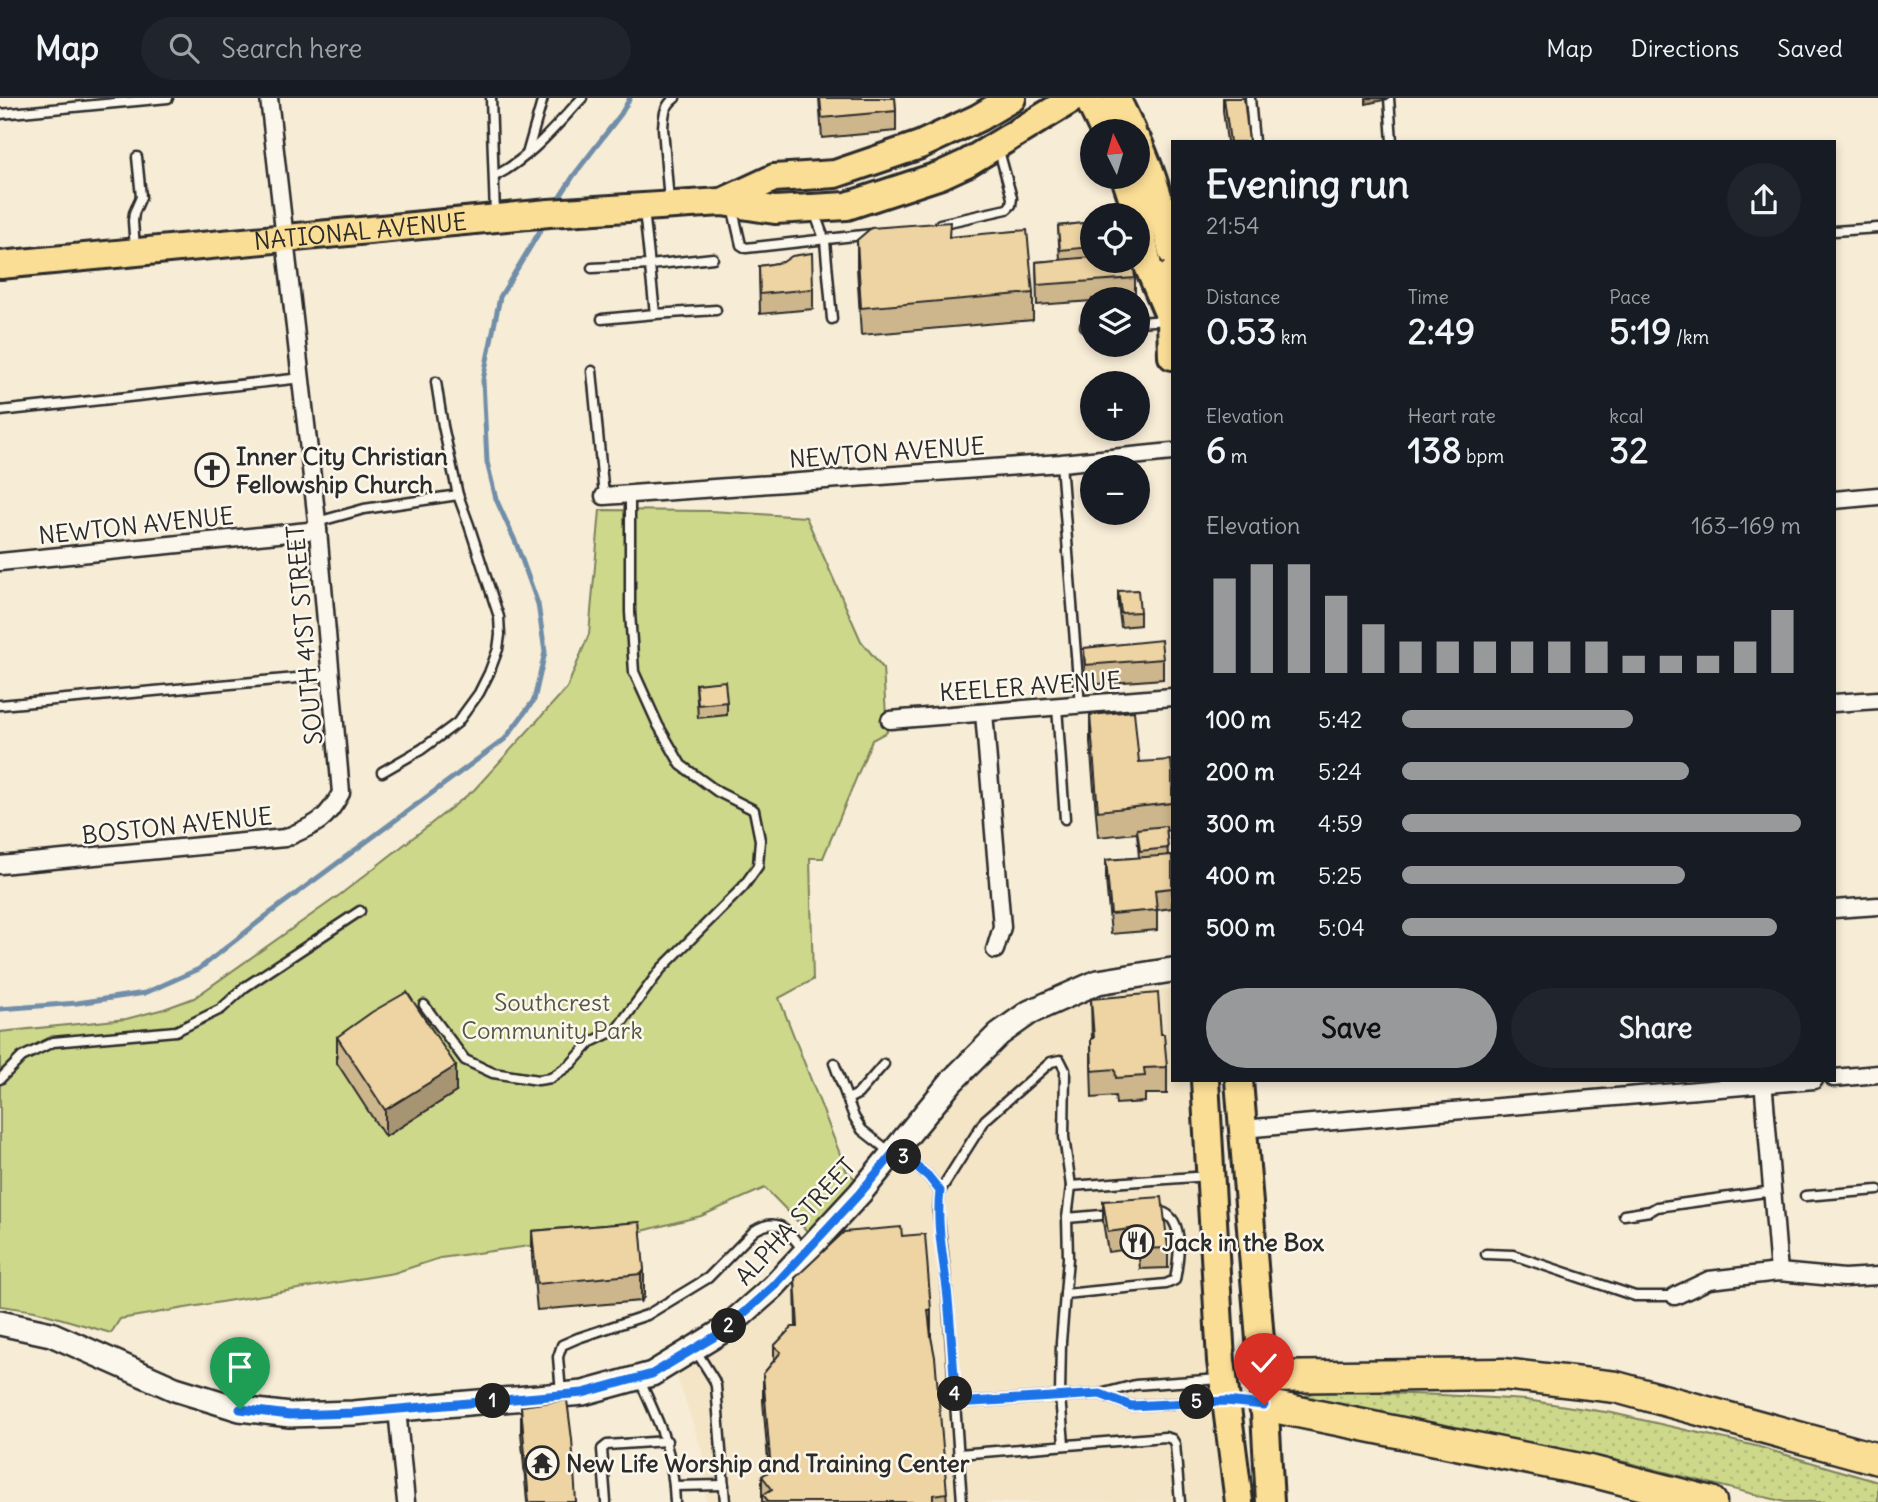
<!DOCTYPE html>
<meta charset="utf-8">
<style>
:root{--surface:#171b24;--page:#20242c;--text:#f1f3f6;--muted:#9ea1a6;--line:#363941;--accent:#98999b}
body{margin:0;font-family:Delius,sans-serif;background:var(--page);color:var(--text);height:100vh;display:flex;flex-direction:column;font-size:26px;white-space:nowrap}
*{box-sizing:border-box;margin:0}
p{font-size:23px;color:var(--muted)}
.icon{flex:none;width:38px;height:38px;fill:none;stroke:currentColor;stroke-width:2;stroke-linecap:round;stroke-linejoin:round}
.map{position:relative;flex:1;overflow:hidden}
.panel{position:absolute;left:1171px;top:42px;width:665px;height:942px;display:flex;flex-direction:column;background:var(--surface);border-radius:0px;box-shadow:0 4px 10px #0003}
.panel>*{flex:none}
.needle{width:46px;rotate:355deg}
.tools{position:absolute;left:1080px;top:21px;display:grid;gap:14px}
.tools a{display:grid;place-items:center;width:70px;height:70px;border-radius:50%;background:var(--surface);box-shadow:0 4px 10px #0003;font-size:35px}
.pin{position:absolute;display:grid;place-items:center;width:60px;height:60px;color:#fff;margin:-72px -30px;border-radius:50% 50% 50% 0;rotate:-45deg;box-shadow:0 0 7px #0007}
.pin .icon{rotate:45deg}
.km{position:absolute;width:35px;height:35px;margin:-18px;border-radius:50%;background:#222;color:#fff;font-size:19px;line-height:35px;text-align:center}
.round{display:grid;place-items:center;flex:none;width:74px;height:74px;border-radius:37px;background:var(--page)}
.headline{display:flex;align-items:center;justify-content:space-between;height:119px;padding:0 35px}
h1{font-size:38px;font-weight:800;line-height:52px}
.stats{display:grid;grid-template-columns:repeat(3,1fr);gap:10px;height:119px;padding:7px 35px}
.stats div{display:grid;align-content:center}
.stats b{font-size:35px;font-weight:800}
.stats small{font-size:19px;font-weight:400}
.stats p{font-size:19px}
.chart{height:196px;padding:14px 35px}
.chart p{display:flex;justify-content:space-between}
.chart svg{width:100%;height:126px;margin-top:7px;stroke:var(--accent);stroke-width:6}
.action{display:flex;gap:14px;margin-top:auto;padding:14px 35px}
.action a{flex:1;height:80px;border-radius:42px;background:var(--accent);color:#111;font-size:28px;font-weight:800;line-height:80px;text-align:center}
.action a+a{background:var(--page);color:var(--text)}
ul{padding:0 35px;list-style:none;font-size:23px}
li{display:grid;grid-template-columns:112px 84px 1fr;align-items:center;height:52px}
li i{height:18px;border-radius:9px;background:var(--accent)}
header{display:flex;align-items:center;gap:42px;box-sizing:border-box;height:98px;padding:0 35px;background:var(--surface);border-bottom:2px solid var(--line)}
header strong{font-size:33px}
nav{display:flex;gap:38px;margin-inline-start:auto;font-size:24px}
.search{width:490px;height:63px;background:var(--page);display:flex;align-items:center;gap:18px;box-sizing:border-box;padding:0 24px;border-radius:38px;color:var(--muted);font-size:26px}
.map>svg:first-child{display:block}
.built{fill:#f4e5c7}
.grass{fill:url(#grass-dots);stroke:#7c825b;stroke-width:2}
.green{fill:#cdd88b;stroke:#7c825b;stroke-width:2}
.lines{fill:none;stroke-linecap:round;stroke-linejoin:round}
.stream{stroke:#718ea8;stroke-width:5}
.lane-casing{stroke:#2b2b2b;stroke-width:13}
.street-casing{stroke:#2b2b2b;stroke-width:21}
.secondary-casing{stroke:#2b2b2b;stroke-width:28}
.primary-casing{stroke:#2b2b2b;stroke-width:32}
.highway-casing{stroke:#2b2b2b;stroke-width:35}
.lane{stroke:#fbf7ec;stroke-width:8}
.street{stroke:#fbf7ec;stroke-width:16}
.secondary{stroke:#fbf7ec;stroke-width:23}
.primary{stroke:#fbde96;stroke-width:26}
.highway{stroke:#fbde96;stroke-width:30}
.wall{fill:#cdb68c;stroke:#2b2b2b;stroke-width:2}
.shaded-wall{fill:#a79472;stroke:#2b2b2b;stroke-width:2}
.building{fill:#eed4a3;stroke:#2b2b2b;stroke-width:2}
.route-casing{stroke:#fff;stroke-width:14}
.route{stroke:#1a73e8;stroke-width:9}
.labels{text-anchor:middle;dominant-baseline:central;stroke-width:5;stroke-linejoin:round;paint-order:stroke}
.street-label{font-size:24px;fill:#2b2b2b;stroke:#fbf7ec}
.poi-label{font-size:24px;font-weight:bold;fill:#2b2b2b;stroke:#fbf7ec;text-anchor:start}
.park-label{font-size:24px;fill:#545643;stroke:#fbf7ec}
</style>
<header>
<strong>Map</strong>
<div class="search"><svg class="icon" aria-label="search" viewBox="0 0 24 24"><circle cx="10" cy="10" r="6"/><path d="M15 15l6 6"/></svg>Search here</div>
<nav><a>Map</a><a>Directions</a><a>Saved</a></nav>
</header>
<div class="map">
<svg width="1878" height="1404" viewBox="0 0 1878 1404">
<defs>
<pattern id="grass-dots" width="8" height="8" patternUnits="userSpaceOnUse" patternTransform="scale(1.75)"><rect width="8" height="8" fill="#cdd88b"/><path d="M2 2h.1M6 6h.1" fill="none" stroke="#b0ba78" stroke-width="1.8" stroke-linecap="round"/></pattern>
</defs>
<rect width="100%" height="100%" fill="#f7ecd6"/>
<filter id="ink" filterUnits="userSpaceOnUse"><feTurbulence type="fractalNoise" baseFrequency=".0143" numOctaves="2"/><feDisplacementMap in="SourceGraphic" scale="14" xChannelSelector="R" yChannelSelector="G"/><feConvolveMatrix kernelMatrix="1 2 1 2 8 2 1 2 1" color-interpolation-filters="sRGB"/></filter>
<g filter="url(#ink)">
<polygon class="built" points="1172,891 1172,982 1203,982 1239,1404 706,1404 702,1353 674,1270 756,1219 924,1030 983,959 1027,923 1100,895"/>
<polygon class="grass" points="1316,1293 1441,1297 1526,1302 1612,1315 1756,1348 1878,1384 1878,1404 1785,1404 1625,1364 1306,1302 1305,1298"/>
<polygon class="green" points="600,412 711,413 806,419 861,543 883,570 887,634 872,642 823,760 810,760 813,882 779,900 847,1074 857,1082 809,1135 765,1090 701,1118 642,1133 440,1160 394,1175 120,1221 111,1235 35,1213 0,1208 0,934 126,921 164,911 194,900 341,796 474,692 567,590 589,536"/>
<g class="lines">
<g class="stream">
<polyline points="556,105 574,77 621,16 630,0"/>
<polyline points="0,911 77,905 145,895 199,871 266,818 505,641 534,602 545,554 538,506 516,445 496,401 487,364 483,282 500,199 546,123"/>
</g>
<defs>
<g id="lane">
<polyline points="491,0 495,117"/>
<polyline points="1250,0 1254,44"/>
<polyline points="1389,0 1392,44"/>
<polyline points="0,16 168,0"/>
<polyline points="527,56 543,0"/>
<path d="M495,78C530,60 555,29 582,0"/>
<path d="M669,104L663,30C664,17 664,8 675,0"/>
<polyline points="733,112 741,147 746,150 872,136"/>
<polyline points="815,116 825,143 832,221"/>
<polyline points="940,126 1007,111 1011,107 1012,100 998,49"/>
<polyline points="1834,133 1878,130"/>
<polyline points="135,151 133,123 134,115 141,99 137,59"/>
<polyline points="592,170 650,167 713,160"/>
<polyline points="655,216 716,212"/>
<polyline points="602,221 655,216 644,112"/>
<polyline points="1138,224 1168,222"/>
<polyline points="1085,228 1092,227"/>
<polyline points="592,273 604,398"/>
<polyline points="0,313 302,280"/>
<polyline points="1061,365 1080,608"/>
<polyline points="317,424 364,411 458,397 443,328 436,284"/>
<polyline points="0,607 330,577"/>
<polyline points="1057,609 1065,721"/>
<polyline points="382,674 422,651 457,625 479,595 489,575 498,551 500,537 499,519 469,427 458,397"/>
<polyline points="424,907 465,962 493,975 538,982 551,980 571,966 591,944 616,932 661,871 743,789 758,768 760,742 754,712 718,694 681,667 658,627 634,574 630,514 630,396"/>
<polyline points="834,965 854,1019 862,1032 890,1054"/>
<polyline points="0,981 22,959 53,944 176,933 221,911 245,889 360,813"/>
<polyline points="848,1001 858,996 884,966"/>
<polyline points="897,1053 928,1078 940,1093 938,1113 947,1191 962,1404"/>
<polyline points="940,1093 985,1022 1051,964 1060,962 1065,972 1064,1039 1071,1088 1208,1078"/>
<polyline points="1805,1098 1878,1092"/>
<polyline points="1624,1117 1650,1113 1657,1109 1773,1093"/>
<polyline points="1067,1120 1113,1116"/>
<polyline points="1486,1156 1513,1157 1635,1198 1675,1198"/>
<path d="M1065,1196L1166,1186L1175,1182C1179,1160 1187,1113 1154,1113"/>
<polyline points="696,1253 714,1282 716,1288 725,1404"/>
<path d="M639,1281C660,1326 673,1352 675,1404"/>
<path d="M561,1295L558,1259L562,1247L578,1240L647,1217L708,1180L754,1133C779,1117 788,1133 803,1152"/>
<polyline points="1100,1296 1131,1308 1221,1303"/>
<polyline points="956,1305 1100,1296 1135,1287 1220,1281"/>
<polyline points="1064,1346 1060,1298 1061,1244 1068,1160 1067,1120 1071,1088"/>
<polyline points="959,1356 1165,1339 1172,1341 1175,1346 1180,1404"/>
<polyline points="674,1388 724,1387"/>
<polyline points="606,1404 602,1351 607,1347 667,1343"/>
</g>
<g id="street">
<polyline points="604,398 1061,365 1172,354"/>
<polyline points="1834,402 1878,398"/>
<polyline points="0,464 318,432"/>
<polyline points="1834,605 1878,602"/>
<polyline points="984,615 1002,829 995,852"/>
<polyline points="890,622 1172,599"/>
<path d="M0,767L285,740C314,727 325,725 341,695L318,432L269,0"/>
<polyline points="1834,811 1878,808"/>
<polyline points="1834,980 1878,976"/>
<polyline points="1763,982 1779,1174"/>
<polyline points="1242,1031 1814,982"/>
<polyline points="1675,1198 1709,1182 1779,1174 1844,1180 1878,1178"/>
<polyline points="397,1311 406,1404"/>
</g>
<polyline id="secondary" points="0,1225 51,1236 175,1291 240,1311 290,1317 353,1315 583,1295 652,1276 724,1232 773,1189 860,1095 952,983 999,936 1030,914 1098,884 1172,872"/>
<g id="primary">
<polyline points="1088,0 1104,33"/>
<polyline points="1116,0 1132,33"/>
<path d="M1138,44C1154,79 1164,116 1172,154"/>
<polyline points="1125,79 1138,118 1148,168 1171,222"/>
<polyline points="722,104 774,80 835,76 920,47 978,20 1012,0"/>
<path id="s1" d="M0,167L549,115L722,104L775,112L847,108L941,77L967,65L1074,0"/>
<polyline points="1172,176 1171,222 1172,258"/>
<polyline points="1205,982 1221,1263 1239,1404"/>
<polyline points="1239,982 1263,1279 1270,1404"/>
</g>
<g id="highway">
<polyline points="1263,1279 1503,1276 1616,1289 1878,1361"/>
<polyline points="1264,1307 1594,1374 1711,1404"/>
</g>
</defs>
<use href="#lane" class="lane-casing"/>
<use href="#street" class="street-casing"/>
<use href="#secondary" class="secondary-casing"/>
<use href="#primary" class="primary-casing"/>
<use href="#highway" class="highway-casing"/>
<use href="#lane" class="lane"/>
<use href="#street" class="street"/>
<use href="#secondary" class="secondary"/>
<use href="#primary" class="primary"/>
<use href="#highway" class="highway"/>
</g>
<g class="wall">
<polygon points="819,0 895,0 896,13 896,33 822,40"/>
<polygon points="1223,0 1244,0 1249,44 1227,44 1223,12"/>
<polygon points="1092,124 1092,163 1135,180 1135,200 1092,201 1092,203 1037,207 1036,164 1060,162 1058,128"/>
<polygon points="950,139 1033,195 1033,222 861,237 857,169 857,142"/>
<polygon points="783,164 813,191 813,211 760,216 759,168"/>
<polygon points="1118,493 1140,514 1140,527 1121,529 1118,507"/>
<polygon points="1084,550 1163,561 1163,581 1085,587"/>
<polygon points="696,586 727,604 727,617 698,620"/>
<polygon points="1090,617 1139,664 1172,675 1172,732 1166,733 1168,757 1172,757 1172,810 1157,812 1157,832 1111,836 1106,782 1106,762 1139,760 1137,735 1098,739 1090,644"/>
<polygon points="1091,901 1161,936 1167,969 1167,996 1145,996 1145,1004 1116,1006 1115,998 1092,1000 1091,967 1091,941 1092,941"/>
<polygon points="337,939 456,994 385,1039 337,965"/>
<polygon points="1103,1103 1168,1150 1168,1170 1140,1171 1138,1150 1108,1154 1103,1124"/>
<polygon points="640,1124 644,1199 641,1203 537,1212 532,1159 532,1133"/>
<polygon points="902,1138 931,1212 931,1239 947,1404 762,1404 762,1378 769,1374 763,1303 763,1276 774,1263 774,1248 796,1229 795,1180"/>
<polygon points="521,1308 576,1404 527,1404 521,1334"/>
</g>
<g class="shaded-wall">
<polygon points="1366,0 1388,0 1388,1 1366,6"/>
<polygon points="456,968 456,994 385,1039 385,1012"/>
<polygon points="644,1172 644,1199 641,1203 641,1176"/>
</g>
<g class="building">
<polygon points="820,0 895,0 896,13 822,20"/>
<polygon points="1224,0 1244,0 1249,44 1230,44"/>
<polygon points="950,124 949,139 1027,132 1033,195 861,210 857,142 871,130"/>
<polygon points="1092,124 1092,149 1060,152 1058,128"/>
<polygon points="812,155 813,191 760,196 759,168 783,164 792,158"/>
<polygon points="1092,159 1092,163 1133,163 1135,180 1037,187 1036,164"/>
<polygon points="1138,492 1140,514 1121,515 1118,493"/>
<polygon points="1161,542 1163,561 1085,567 1084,550"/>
<polygon points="725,583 727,604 698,607 696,586"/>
<polygon points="1134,613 1139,664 1171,662 1172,675 1172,705 1098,713 1090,617"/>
<polygon points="1166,728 1168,750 1140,753 1137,731"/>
<polygon points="1172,757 1172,790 1155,792 1157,812 1111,816 1106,762"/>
<polygon points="407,894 456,968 385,1012 337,939 372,914"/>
<polygon points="1158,895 1161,936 1164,936 1167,969 1144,970 1145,978 1116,980 1115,971 1092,973 1091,941 1094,940 1091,901"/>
<polygon points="1162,1099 1168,1150 1140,1151 1138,1130 1108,1134 1103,1103"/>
<polygon points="640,1124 644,1172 641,1176 537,1186 532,1133"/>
<polygon points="901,1129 902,1138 925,1136 931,1212 928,1212 931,1239 935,1259 947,1395 933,1397 933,1404 769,1404 763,1397 772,1391 762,1378 771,1372 763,1276 781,1254 774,1248 792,1229 798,1229 795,1180 844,1134"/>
<polygon points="567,1302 572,1341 576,1404 529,1404 521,1308"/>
</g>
</g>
<g class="lines" filter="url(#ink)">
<defs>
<path id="route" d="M240,1311L290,1317L353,1315L583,1295L652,1276L724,1233L773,1189L860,1095L896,1052L928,1078L940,1093C936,1126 943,1158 947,1191C951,1229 953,1267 956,1305L1100,1296L1131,1308L1226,1303L1264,1307"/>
</defs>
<use href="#route" class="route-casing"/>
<use href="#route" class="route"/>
</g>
<defs>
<symbol id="church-ring" viewBox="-11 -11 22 22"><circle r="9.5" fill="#fbf7ec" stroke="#2b2b2b" stroke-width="1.5"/><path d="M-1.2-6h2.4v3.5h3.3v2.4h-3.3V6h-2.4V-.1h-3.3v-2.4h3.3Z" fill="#2b2b2b"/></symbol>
<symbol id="restaurant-ring" viewBox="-11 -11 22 22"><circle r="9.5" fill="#fbf7ec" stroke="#2b2b2b" stroke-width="1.5"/><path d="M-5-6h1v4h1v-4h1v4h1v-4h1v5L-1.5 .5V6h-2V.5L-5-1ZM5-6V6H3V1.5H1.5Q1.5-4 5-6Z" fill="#2b2b2b"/></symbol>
<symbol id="temple-ring" viewBox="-11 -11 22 22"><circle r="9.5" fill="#fbf7ec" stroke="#2b2b2b" stroke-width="1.5"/><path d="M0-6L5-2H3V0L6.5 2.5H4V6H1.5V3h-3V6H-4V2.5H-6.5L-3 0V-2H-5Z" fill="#2b2b2b"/></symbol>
</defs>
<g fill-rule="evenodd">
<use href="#church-ring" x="193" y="353" width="38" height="38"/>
<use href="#restaurant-ring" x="1118" y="1125" width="38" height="38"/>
<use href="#temple-ring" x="523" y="1346" width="38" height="38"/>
</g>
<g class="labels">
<g class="street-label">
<text stroke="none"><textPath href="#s1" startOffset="362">NATIONAL AVENUE</textPath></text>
<text transform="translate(887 354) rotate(-4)">NEWTON AVENUE</text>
<text transform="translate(136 427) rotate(-6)">NEWTON AVENUE</text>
<text transform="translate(304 537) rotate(-95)">SOUTH 41ST STREET</text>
<text transform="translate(1030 588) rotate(-4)">KEELER AVENUE</text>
<text transform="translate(177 727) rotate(-6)">BOSTON AVENUE</text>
<text transform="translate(795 1123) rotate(-47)">ALPHA STREET</text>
</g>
<g class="poi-label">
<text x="236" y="358">Inner City Christian<tspan x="236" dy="28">Fellowship Church</tspan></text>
<text x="1162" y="1144">Jack in the Box</text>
<text x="566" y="1365">New Life Worship and Training Center</text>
</g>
<g class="park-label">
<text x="552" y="904">Southcrest<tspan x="552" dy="28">Community Park</tspan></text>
</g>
</g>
</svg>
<div class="tools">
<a><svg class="needle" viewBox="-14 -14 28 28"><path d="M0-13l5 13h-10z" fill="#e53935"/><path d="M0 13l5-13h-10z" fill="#9ea1a6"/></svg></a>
<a><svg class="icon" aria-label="locate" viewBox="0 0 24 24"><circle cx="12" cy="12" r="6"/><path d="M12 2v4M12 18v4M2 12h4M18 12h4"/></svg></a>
<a><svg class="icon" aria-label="layers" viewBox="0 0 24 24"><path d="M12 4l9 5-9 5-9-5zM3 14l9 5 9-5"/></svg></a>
<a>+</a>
<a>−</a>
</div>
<div class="pin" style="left:240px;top:1311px;background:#1e9e55"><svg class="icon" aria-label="arrive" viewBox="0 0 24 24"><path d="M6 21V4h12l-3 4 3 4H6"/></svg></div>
<div class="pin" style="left:1264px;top:1307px;background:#d93025"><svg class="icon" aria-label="check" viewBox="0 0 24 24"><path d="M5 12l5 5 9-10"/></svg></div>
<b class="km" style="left:493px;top:1303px">1</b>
<b class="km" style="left:729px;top:1228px">2</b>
<b class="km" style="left:904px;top:1059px">3</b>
<b class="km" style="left:955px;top:1296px">4</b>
<b class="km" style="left:1197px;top:1304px">5</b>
<section class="panel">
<div class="headline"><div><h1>Evening run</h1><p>21:54</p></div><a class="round"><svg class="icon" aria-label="share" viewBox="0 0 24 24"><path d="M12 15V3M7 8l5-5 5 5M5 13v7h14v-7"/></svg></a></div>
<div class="stats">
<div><p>Distance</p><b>0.53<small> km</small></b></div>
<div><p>Time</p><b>2:49</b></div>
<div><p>Pace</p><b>5:19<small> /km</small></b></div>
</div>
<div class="stats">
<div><p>Elevation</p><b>6<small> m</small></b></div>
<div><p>Heart rate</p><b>138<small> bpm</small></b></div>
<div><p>kcal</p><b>32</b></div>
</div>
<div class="chart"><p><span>Elevation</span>163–169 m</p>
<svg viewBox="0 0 160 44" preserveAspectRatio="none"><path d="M5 44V11M15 44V6M25 44V6M35 44V17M45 44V27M55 44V33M65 44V33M75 44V33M85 44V33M95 44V33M105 44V33M115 44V38M125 44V38M135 44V38M145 44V33M155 44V22"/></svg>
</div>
<ul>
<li><b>100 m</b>5:42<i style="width:58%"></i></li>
<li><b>200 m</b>5:24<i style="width:72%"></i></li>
<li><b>300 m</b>4:59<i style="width:100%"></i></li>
<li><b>400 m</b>5:25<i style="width:71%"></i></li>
<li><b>500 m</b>5:04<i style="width:94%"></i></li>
</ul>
<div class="action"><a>Save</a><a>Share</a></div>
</section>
</div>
